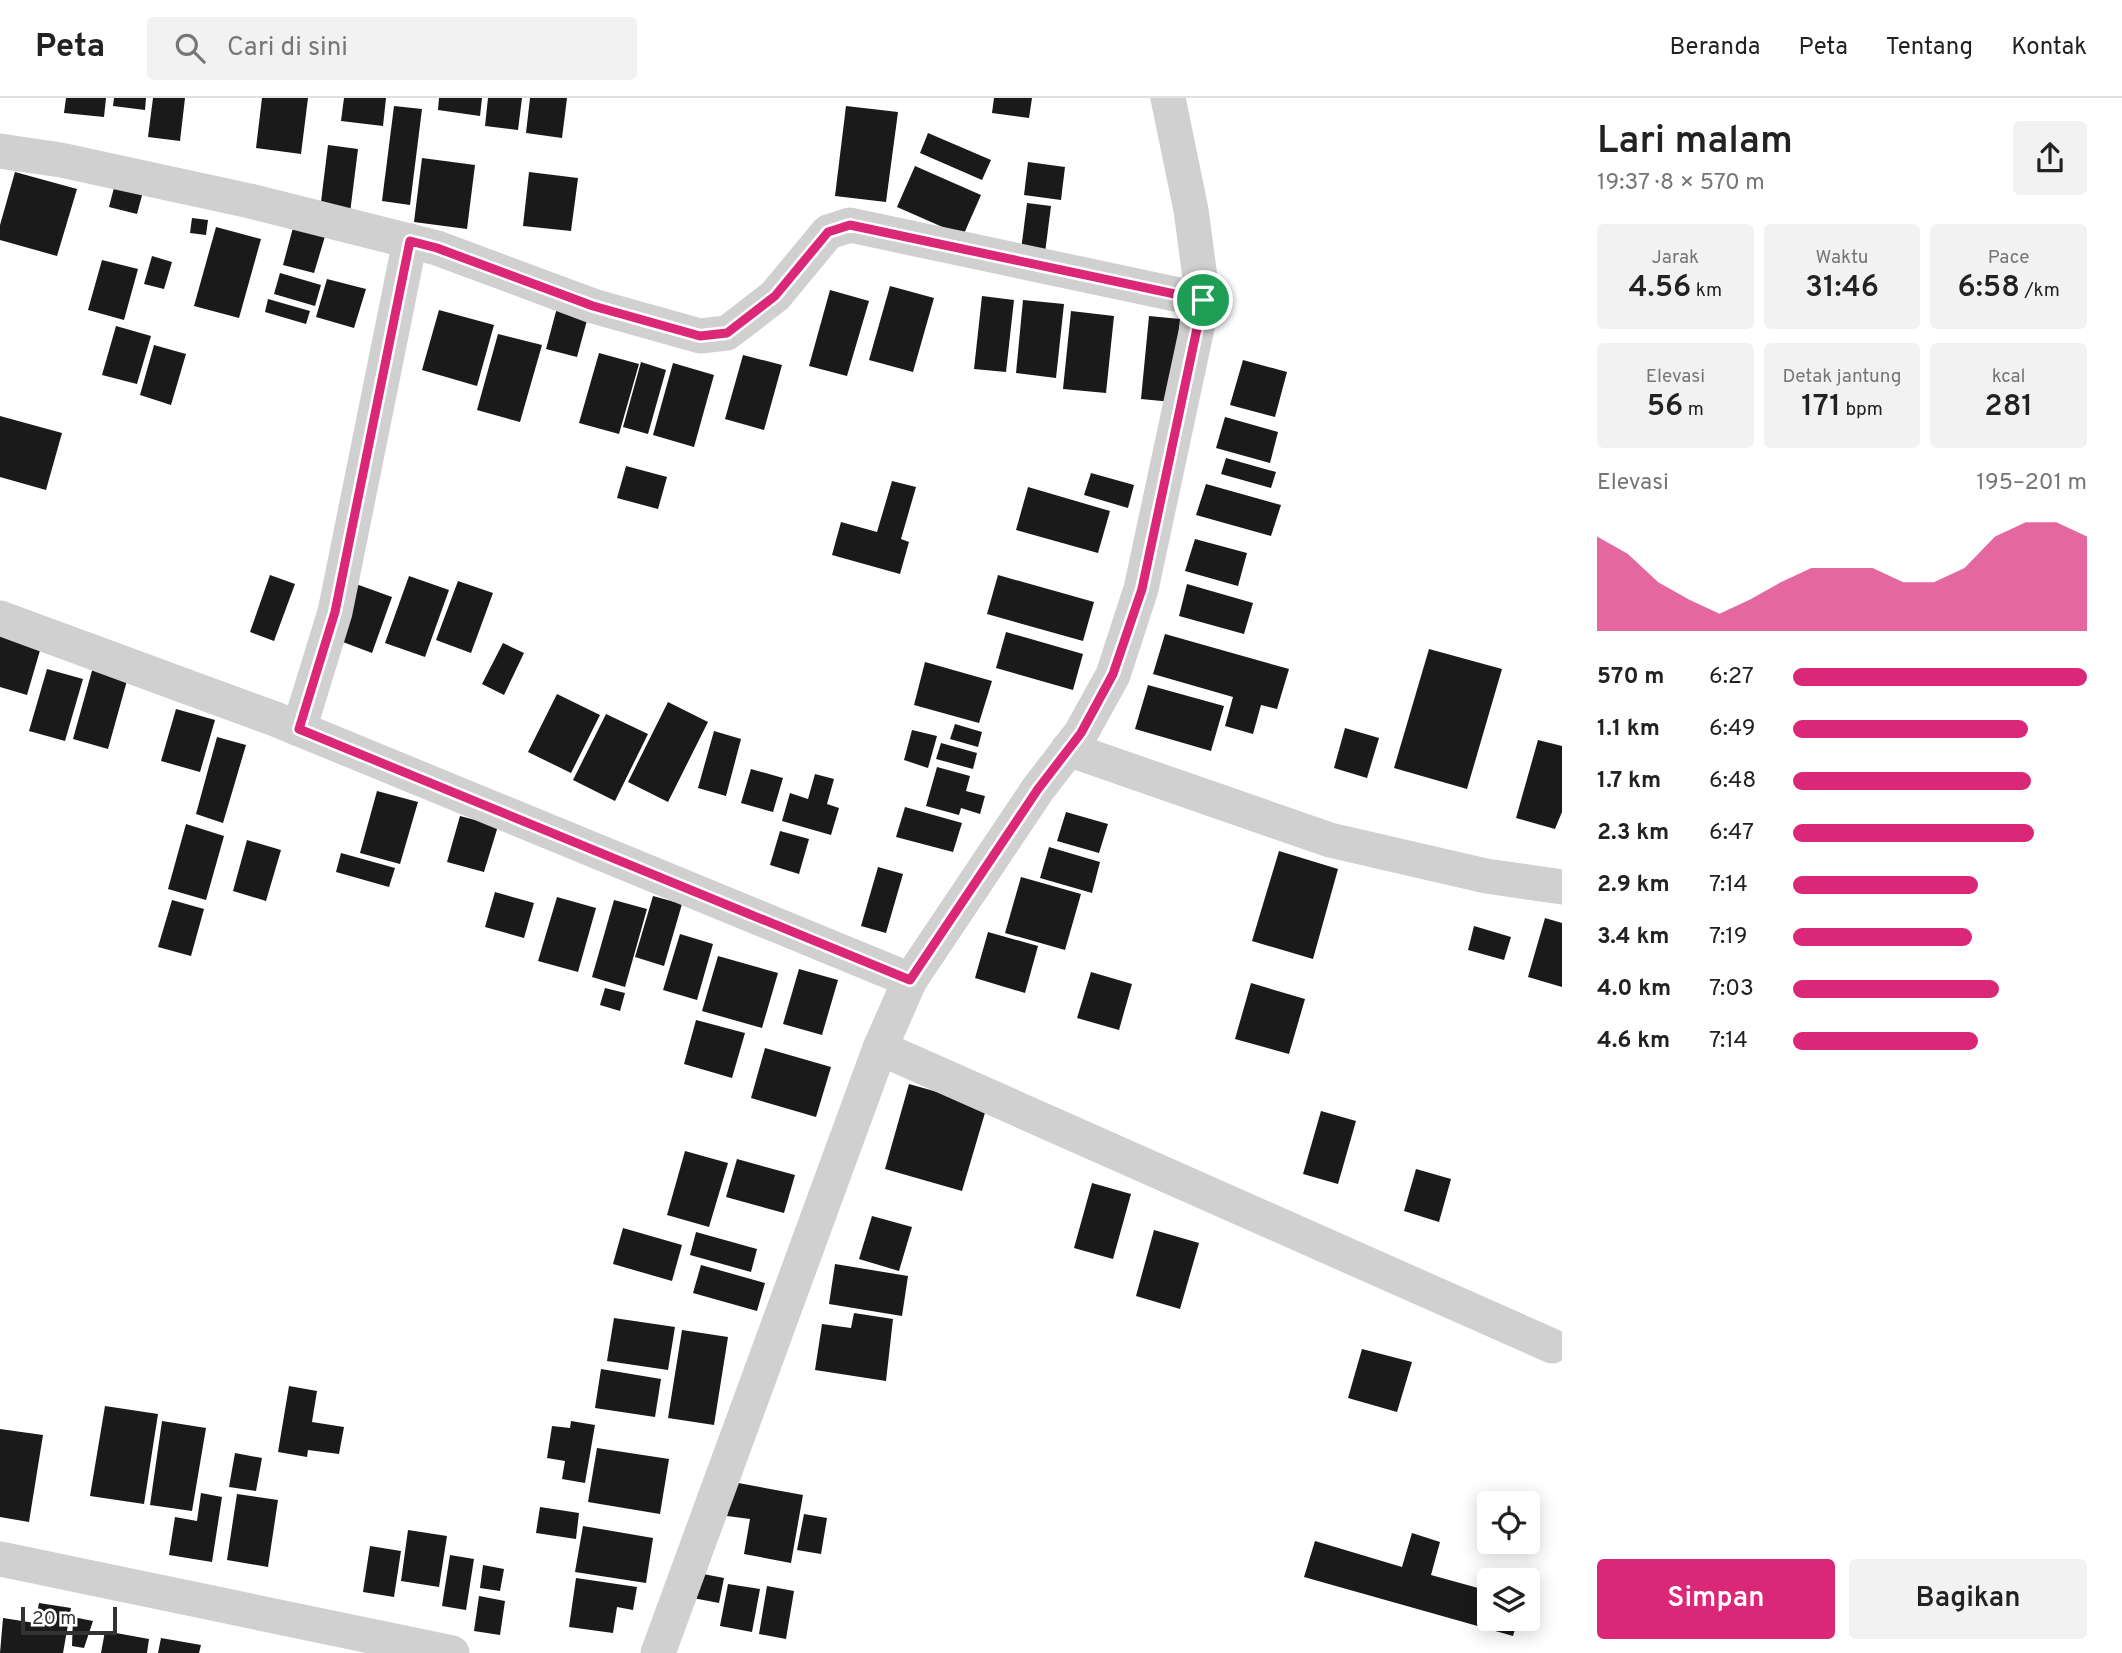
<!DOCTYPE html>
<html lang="id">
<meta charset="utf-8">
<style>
:root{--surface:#fff;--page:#f2f2f2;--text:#222;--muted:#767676;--line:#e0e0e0;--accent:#db2777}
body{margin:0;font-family:Overpass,sans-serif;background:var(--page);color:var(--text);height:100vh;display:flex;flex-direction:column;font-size:26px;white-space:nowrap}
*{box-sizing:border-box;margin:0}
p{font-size:23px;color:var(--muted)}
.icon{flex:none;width:38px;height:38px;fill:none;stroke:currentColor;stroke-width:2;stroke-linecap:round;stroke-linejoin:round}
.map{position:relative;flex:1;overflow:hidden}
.side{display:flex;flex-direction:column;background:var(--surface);width:560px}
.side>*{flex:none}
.controls{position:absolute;left:1477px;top:1393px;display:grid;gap:14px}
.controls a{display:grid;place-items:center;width:63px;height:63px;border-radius:7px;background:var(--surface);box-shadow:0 4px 18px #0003;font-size:35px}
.scale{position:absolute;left:21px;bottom:18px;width:96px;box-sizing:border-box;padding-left:7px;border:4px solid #333;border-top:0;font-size:19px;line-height:24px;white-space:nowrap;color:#333;-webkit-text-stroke:5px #fff;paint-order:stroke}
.pin{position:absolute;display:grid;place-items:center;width:60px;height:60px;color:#fff;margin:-30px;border:4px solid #fff;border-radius:50%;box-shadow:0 2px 7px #0007}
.round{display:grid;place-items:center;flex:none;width:74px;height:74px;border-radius:7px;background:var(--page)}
.overview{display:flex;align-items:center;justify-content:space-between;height:119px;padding:0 35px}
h1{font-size:38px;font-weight:600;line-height:52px}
.figures{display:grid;grid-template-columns:repeat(3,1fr);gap:10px;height:119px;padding:7px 35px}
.figures div{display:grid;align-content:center;border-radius:7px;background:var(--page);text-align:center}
.figures b{font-size:30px;font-weight:600}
.figures small{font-size:19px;font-weight:400}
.figures p{font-size:19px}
.chart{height:196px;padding:14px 35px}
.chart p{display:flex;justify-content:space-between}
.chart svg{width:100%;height:126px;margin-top:7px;fill:var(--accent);opacity:.7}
.primary-button{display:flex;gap:14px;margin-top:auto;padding:14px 35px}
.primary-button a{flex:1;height:80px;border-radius:7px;background:var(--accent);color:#fff;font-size:28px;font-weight:600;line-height:80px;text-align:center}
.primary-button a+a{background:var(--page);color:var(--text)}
ul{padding:0 35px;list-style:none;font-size:23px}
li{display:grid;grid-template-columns:112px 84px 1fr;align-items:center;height:52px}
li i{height:18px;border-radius:9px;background:var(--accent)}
header{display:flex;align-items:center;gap:42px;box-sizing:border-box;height:98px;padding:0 35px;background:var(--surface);border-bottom:2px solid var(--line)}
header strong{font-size:33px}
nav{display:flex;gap:38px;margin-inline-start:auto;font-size:24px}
.search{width:490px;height:63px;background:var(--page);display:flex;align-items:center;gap:18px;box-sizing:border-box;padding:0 24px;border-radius:7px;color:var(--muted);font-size:26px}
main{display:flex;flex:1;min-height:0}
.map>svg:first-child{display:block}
.building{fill:#1a1a1a}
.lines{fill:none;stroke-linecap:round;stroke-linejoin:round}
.minor{stroke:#d0d0d0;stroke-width:35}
.route-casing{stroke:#fff;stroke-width:14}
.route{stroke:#db2777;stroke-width:9}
</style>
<header>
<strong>Peta</strong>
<div class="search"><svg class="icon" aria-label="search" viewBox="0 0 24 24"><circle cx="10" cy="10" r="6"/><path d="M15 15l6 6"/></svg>Cari di sini</div>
<nav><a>Beranda</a><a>Peta</a><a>Tentang</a><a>Kontak</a></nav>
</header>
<main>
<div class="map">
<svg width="1562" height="1555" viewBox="0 0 1562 1555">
<rect width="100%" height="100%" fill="#fff"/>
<g class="building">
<polygon points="66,0 106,0 104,19 64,15"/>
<polygon points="114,0 146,0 145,12 113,8"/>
<polygon points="153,0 185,0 180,43 148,39"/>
<polygon points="262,0 308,0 301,56 256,50"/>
<polygon points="344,0 386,0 383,28 341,23"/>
<polygon points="439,0 482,0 480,18 438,12"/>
<polygon points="488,0 522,0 518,32 485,28"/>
<polygon points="530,0 567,0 562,40 526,35"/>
<polygon points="994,0 1032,0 1029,20 992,15"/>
<polygon points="394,8 422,11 410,107 382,103"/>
<polygon points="846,8 898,14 886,104 835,98"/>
<polygon points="928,35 991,62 982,82 920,55"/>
<polygon points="328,47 358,51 350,115 320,112"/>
<polygon points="422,60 475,67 467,131 414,124"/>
<polygon points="1028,64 1065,69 1061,102 1024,97"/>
<polygon points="915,68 981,97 963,138 897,109"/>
<polygon points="15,74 77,91 57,158 0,142 0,127"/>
<polygon points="529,74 578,80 571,133 523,128"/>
<polygon points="116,82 144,90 137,116 109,109"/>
<polygon points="1027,105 1051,108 1045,155 1021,152"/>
<polygon points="192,120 208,122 206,137 190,135"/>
<polygon points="294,126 326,135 314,175 283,167"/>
<polygon points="216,129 261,141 239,220 194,208"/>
<polygon points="152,158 172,164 164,191 144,186"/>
<polygon points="102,162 138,171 124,222 88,212"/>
<polygon points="280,175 321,187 315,208 274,196"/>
<polygon points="327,181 366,191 354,230 316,219"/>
<polygon points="890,188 934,200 913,274 869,262"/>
<polygon points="830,192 869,203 847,278 809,268"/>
<polygon points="982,198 1014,202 1006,274 974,271"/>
<polygon points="268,201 310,213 306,226 265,214"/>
<polygon points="1023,202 1064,206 1056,280 1016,275"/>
<polygon points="558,206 589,215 577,259 546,251"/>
<polygon points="439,212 494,227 477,288 422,272"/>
<polygon points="1071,213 1114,218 1106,295 1063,291"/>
<polygon points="1149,218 1180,221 1172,304 1141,301"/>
<polygon points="116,228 151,238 137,286 102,277"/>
<polygon points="498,236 542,247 520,324 477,312"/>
<polygon points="154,247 186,256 171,307 140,297"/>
<polygon points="599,255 639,266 619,336 579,325"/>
<polygon points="743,257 782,267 764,332 725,321"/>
<polygon points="1243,262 1287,274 1275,319 1230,307"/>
<polygon points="641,264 666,272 648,336 623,329"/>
<polygon points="673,265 714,277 694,349 653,337"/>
<polygon points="0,318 62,335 46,392 0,379"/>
<polygon points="1225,319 1278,334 1270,365 1216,350"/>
<polygon points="1226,360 1276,374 1271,390 1221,376"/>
<polygon points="626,368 667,379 658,411 617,400"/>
<polygon points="1091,375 1134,387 1128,410 1084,397"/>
<polygon points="892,383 916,389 901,441 909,444 900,476 832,457 841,424 877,434"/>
<polygon points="1206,386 1281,407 1271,438 1196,417"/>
<polygon points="1028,389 1110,413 1098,455 1016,432"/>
<polygon points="1195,441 1247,455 1238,488 1185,473"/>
<polygon points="270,477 295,486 274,543 250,534"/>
<polygon points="998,477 1094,504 1083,543 987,516"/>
<polygon points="409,478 449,492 425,559 385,545"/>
<polygon points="458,483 493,495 471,555 436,542"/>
<polygon points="356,486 392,499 372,555 335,541"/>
<polygon points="1187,486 1253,505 1244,536 1179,518"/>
<polygon points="1006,534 1083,556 1073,592 996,570"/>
<polygon points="1165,536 1289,571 1277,611 1261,607 1253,636 1225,628 1233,599 1153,576"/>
<polygon points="0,537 41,549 27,597 0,589"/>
<polygon points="503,545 524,555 504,597 482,586"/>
<polygon points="1429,551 1502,571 1467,691 1394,670"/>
<polygon points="925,564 992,583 979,625 914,607"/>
<polygon points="93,569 128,579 108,651 73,641"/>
<polygon points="47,571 83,581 65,643 29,633"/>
<polygon points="1148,587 1224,608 1211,653 1135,631"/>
<polygon points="557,596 600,617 571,675 528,654"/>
<polygon points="668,604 708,624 668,704 628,684"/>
<polygon points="176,611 215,622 200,674 161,663"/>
<polygon points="606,616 648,636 615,703 573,682"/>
<polygon points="955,626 982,634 978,649 950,641"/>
<polygon points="1345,630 1379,640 1367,680 1334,670"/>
<polygon points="912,632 937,638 928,670 904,662"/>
<polygon points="714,633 741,641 726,698 698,690"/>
<polygon points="217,639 246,647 223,725 196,716"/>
<polygon points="1538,642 1562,648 1562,714 1555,731 1516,720"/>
<polygon points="941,645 977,655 973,671 936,661"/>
<polygon points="937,669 970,678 966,693 985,698 980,716 961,710 959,717 926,708"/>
<polygon points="751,671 783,680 773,714 741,705"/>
<polygon points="815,676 834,681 827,706 839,710 831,737 782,723 790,695 808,701"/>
<polygon points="377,693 418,704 400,766 360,755"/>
<polygon points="905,709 962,725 953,754 896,739"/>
<polygon points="1066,714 1108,726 1099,755 1057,743"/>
<polygon points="460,718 498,728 484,774 447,764"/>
<polygon points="186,726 224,738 206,802 168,791"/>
<polygon points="780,733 809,741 799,776 770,767"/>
<polygon points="247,742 281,752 266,803 233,793"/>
<polygon points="1049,749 1100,764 1092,795 1040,780"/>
<polygon points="1279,753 1338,771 1313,861 1252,843"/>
<polygon points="341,755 395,770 389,789 336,774"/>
<polygon points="878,769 903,776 886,835 861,828"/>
<polygon points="1021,779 1081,796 1065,852 1005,835"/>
<polygon points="495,794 534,805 524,840 485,829"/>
<polygon points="653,798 682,806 664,868 635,859"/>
<polygon points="557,799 596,810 578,874 538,863"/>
<polygon points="172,802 204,811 191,858 158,849"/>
<polygon points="614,802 647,811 625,889 592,879"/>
<polygon points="1545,820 1562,825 1562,889 1528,879"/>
<polygon points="1474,828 1511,839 1504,862 1468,852"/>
<polygon points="988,834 1038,848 1025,895 975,880"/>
<polygon points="680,836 713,846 697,902 663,892"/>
<polygon points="718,858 778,875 762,930 702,913"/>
<polygon points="799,871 838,882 822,937 783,926"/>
<polygon points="1091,874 1132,886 1119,932 1077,920"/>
<polygon points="1251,885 1305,901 1289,956 1235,941"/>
<polygon points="605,890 625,895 620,913 600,907"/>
<polygon points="696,922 745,935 732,980 684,966"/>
<polygon points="765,950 831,969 816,1019 751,1000"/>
<polygon points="909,986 987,1008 962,1093 885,1071"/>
<polygon points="1321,1013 1356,1023 1338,1086 1303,1076"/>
<polygon points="685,1053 728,1065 709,1129 667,1117"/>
<polygon points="737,1061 795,1077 784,1115 726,1099"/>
<polygon points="1416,1071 1451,1081 1439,1124 1404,1113"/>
<polygon points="1092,1085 1131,1096 1113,1161 1074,1150"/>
<polygon points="872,1118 912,1129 899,1173 859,1161"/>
<polygon points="623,1130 682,1147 672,1183 613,1166"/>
<polygon points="1154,1132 1199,1145 1180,1211 1136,1198"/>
<polygon points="696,1134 757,1151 751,1174 690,1157"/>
<polygon points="835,1166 908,1178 902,1218 829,1206"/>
<polygon points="701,1167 765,1185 757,1213 693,1195"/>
<polygon points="854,1215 893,1221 886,1283 815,1272 822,1226 851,1230"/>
<polygon points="614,1220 675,1229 668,1272 607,1263"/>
<polygon points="682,1232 728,1239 714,1327 668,1320"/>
<polygon points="1362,1251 1412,1264 1397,1314 1348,1300"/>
<polygon points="601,1271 661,1281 655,1319 595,1310"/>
<polygon points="289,1288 317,1293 312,1324 344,1329 339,1356 308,1352 307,1359 278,1354"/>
<polygon points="105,1308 158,1316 144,1406 90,1398"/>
<polygon points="162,1323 206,1330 192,1413 150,1407"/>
<polygon points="571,1323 595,1327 585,1385 562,1381 565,1363 547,1360 552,1328 570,1330"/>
<polygon points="0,1331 43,1337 29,1424 0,1419"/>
<polygon points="597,1350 669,1361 660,1416 588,1404"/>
<polygon points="235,1355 262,1360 256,1393 229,1389"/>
<polygon points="733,1384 803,1397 791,1465 744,1456 750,1421 727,1418"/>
<polygon points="201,1395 222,1399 212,1464 169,1457 175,1419 197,1423"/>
<polygon points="237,1396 278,1402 268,1469 227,1462"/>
<polygon points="540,1409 579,1415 576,1441 536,1435"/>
<polygon points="804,1416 827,1420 821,1456 797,1452"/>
<polygon points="583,1428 653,1440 646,1485 575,1474"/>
<polygon points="408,1432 447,1438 439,1489 401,1483"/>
<polygon points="1412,1435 1440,1444 1431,1477 1489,1493 1489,1521 1518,1521 1513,1538 1304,1479 1315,1443 1402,1469"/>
<polygon points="370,1448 401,1453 394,1499 363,1494"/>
<polygon points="450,1457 474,1461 466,1512 442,1508"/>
<polygon points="483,1467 504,1471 500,1493 480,1490"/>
<polygon points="698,1475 724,1480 719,1505 693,1500"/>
<polygon points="576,1480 637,1489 633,1512 617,1509 613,1535 569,1529"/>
<polygon points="728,1486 760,1491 752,1534 720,1528"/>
<polygon points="767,1488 794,1493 786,1541 759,1536"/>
<polygon points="479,1498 505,1503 500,1537 474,1533"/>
<polygon points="39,1505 71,1510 63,1555 0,1555 3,1520 35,1525"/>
<polygon points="73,1519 93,1523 84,1550 72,1548"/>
<polygon points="105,1533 149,1541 147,1555 101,1555"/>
<polygon points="161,1540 201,1547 199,1555 158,1555"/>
</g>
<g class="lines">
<g class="minor">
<polyline points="0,53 61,62 250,103 437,150 593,208 700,238 727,235 775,198 828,134 850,127 1203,202"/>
<polyline points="0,520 275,621 910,882 880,950 658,1555"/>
<polyline points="299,631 335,514 410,143"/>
<polyline points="1068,651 1330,742 1486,778 1562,789"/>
<polyline points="910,882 1038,691 1081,635 1113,577 1141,491 1203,202 1191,112 1168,0"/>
<polyline points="880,950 1552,1248"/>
<polyline points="0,1461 452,1555"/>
</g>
</g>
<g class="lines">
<defs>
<polygon id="route" points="850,127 1203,202 1142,491 1113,576 1081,635 1038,691 910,882 299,631 335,514 410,143 437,150 593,208 700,238 727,235 775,198 828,134"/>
</defs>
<use href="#route" class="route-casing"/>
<use href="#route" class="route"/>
</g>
</svg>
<div class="controls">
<a><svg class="icon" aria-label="locate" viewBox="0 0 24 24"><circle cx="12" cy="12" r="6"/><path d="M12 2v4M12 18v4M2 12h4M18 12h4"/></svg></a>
<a><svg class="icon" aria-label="layers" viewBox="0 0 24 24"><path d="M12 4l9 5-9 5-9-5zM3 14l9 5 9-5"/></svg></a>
</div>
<div class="scale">20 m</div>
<div class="pin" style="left:1203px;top:202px;background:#1e9e55"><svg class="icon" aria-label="arrive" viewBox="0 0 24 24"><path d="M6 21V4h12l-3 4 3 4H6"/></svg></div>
</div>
<section class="side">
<div class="overview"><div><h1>Lari malam</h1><p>19:37 · 8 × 570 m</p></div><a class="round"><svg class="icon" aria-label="share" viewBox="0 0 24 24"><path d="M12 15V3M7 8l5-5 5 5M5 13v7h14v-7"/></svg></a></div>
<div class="figures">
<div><p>Jarak</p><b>4.56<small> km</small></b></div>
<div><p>Waktu</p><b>31:46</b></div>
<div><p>Pace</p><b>6:58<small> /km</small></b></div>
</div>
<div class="figures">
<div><p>Elevasi</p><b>56<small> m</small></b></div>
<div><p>Detak jantung</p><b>171<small> bpm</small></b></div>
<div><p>kcal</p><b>281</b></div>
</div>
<div class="chart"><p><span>Elevasi</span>195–201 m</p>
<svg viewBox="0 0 160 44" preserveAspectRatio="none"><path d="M0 44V11L10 17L20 27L30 33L40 38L50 33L60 27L70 22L80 22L90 22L100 27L110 27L120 22L130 11L140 6L150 6L160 11V44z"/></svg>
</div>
<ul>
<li><b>570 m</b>6:27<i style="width:100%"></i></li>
<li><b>1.1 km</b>6:49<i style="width:80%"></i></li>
<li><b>1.7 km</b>6:48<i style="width:81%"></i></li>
<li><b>2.3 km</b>6:47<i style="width:82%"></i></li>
<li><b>2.9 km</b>7:14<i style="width:63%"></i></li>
<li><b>3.4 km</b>7:19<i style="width:61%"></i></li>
<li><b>4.0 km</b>7:03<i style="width:70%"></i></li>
<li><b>4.6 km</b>7:14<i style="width:63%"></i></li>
</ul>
<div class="primary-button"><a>Simpan</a><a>Bagikan</a></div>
</section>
</main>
